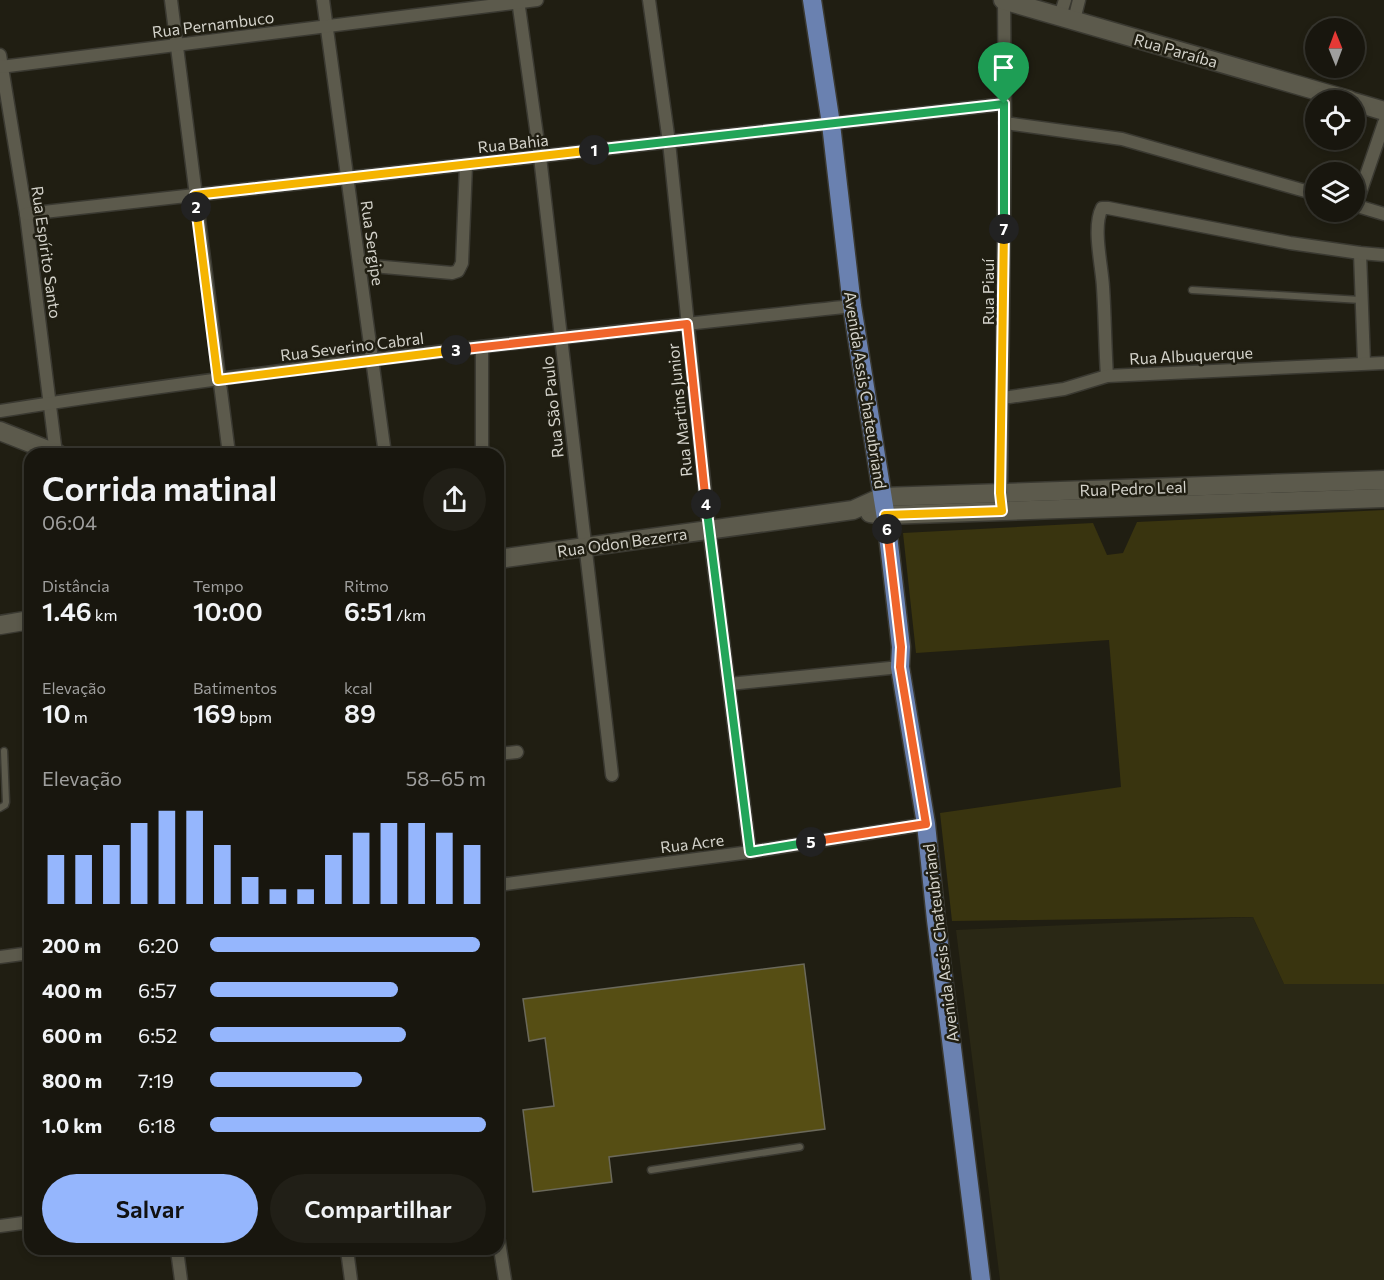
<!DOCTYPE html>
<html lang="pt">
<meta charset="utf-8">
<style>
:root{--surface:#18160e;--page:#211f17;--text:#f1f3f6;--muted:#9f9f9e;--line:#36352e;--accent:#95b6fd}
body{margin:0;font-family:Commissioner,sans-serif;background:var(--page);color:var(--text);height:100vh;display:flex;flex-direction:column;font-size:22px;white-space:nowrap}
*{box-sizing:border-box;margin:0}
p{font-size:20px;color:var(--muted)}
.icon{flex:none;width:33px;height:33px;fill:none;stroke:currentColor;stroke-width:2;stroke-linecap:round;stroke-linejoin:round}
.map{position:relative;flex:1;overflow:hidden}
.side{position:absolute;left:24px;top:448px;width:480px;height:807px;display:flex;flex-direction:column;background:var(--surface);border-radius:18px;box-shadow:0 3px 9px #0003,0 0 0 2px var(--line)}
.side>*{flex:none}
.needle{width:39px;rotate:359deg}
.controls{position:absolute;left:1305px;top:18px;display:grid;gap:12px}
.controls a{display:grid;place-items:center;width:60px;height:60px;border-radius:50%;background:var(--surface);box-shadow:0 3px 9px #0003,0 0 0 2px var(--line);font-size:30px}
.pin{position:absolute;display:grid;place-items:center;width:51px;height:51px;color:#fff;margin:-62px -26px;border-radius:50% 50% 50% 0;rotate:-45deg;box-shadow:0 0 6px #0007}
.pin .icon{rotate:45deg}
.km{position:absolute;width:30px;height:30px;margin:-15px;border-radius:50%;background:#222;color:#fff;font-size:16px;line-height:30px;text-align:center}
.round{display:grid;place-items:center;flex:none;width:63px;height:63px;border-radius:32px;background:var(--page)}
.headline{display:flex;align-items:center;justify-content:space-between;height:102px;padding:0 18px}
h1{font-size:33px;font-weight:600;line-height:45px}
.stats{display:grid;grid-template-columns:repeat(3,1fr);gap:9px;height:102px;padding:6px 18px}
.stats div{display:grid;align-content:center}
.stats b{font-size:26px;font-weight:600}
.stats small{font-size:16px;font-weight:400}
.stats p{font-size:16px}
.chart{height:168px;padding:12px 18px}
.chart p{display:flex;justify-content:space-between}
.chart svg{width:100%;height:108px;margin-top:6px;stroke:var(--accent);stroke-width:6}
.cta{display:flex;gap:12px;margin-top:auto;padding:12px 18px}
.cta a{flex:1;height:69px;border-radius:36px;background:var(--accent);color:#111;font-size:24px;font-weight:600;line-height:69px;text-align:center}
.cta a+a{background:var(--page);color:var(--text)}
ul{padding:0 18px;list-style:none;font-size:20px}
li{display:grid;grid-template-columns:96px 72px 1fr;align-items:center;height:45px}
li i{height:15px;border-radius:8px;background:var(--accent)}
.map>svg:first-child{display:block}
.built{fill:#2a2815}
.green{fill:#39340f}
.building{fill:#564e14;stroke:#6b695a;stroke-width:1.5}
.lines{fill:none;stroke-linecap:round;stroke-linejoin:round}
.lane-casing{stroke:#3a3931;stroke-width:9}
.street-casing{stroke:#3a3931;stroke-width:15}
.secondary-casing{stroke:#3a3931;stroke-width:21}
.primary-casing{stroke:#3a3931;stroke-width:21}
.lane{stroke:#5c5a4c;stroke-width:6}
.street{stroke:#5c5a4c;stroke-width:12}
.secondary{stroke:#5c5a4c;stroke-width:18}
.primary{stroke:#6a81b0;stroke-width:18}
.split-1-casing{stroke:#fff;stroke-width:12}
.split-2-casing{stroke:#fff;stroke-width:12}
.split-3-casing{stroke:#fff;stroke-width:12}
.split-4-casing{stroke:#fff;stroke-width:12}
.split-5-casing{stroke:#fff;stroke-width:12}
.split-6-casing{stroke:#fff;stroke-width:12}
.split-7-casing{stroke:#fff;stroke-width:12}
.split-8-casing{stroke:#fff;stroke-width:12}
.split-1{stroke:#22a559;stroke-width:8}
.split-2{stroke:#f5b400;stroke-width:8}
.split-3{stroke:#f5b400;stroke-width:8}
.split-4{stroke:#f0652b;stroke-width:8}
.split-5{stroke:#22a559;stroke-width:8}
.split-6{stroke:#f0652b;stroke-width:8}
.split-7{stroke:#f5b400;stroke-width:8}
.split-8{stroke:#22a559;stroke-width:8}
.labels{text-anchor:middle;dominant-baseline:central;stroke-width:5;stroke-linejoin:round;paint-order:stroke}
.street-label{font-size:16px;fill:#d4d3cb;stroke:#201e12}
</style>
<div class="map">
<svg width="1384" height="1280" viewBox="0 0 1384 1280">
<rect width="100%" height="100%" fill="#201e12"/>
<polygon class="built" points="1253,917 1284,984 1384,984 1384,1280 1000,1280 956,930"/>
<polygon class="green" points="1384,510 1384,984 1284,984 1253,917 952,921 940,813 1121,787 1109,640 916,653 903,533 1093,523 1107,555 1123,553 1137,522"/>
<polygon class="building" points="804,964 825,1129 609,1157 612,1182 533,1192 523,1110 554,1106 545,1038 529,1041 523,999"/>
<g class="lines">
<defs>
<g id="lane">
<polyline points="1192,290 1361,300"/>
<polyline points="0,808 5,805 6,802 4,751"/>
<polyline points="651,1170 800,1147"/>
</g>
<g id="street">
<polyline points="171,0 229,454"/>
<polyline points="323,0 385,454"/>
<polyline points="518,0 540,157 612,775"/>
<polyline points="649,0 669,142 709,529 750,852"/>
<polyline points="1060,16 1065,0"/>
<polyline points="1074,20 1079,0"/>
<polyline points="0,55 26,214 56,454"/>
<polyline points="0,67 537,0"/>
<polyline points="1005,123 1122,139 1316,194"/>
<polyline points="1354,205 1384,214"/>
<polyline points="1356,205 1384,123"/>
<polyline points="26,214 1004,104"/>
<polyline points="1360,253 1364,363"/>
<polyline points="361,265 452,273 458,271 462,263 466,165"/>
<path d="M1107,376C1105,346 1105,317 1103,287C1102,266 1092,227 1102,208H1108L1290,243L1360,253L1384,255"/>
<polyline points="1003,398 1064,389 1107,376 1384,363"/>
<path d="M0,411C282,366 568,337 852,306"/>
<polyline points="482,454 482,347"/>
<polyline points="1001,500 1005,123 1004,0"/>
<polyline points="729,684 900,667"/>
<polyline points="498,754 517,752"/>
<polyline points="498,885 750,852 926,824"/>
<polyline points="0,957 30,953"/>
<polyline points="0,1226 30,1222"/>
<polyline points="498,1236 505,1280"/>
<polyline points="177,1250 181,1280"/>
<polyline points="347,1250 351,1280"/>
</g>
<g id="secondary">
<polyline points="1003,0 1349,100"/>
<polyline points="1354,102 1384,111"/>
<polyline points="0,431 58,454"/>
<polyline points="870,513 885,515 1384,498"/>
<polyline points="498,559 853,510 882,497 1384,480"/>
<polyline points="0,625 30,620"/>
</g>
<polyline id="primary" points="812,0 831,124 852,306 886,518 901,647 900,667 926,824 936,920 981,1280"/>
</defs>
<use href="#lane" class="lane-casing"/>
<use href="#street" class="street-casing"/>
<use href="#secondary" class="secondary-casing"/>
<use href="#primary" class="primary-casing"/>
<use href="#lane" class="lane"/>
<use href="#street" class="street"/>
<use href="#secondary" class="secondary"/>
<use href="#primary" class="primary"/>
</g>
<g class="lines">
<defs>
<polyline id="split-1" points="594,150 1004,104"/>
<polyline id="split-2" points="196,207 195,195 594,150"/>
<polyline id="split-3" points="196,207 218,380 456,350"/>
<polyline id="split-4" points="456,350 687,324 706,504"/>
<polyline id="split-5" points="706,504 750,852 811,842"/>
<polyline id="split-6" points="811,842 926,824 900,667 901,647 887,529"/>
<polyline id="split-7" points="887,529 885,515 1002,511 1000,493 1004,229"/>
<polyline id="split-8" points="1004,104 1004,229"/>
</defs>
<use href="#split-1" class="split-1-casing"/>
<use href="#split-2" class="split-2-casing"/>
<use href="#split-3" class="split-3-casing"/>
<use href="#split-4" class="split-4-casing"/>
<use href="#split-5" class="split-5-casing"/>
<use href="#split-6" class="split-6-casing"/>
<use href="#split-7" class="split-7-casing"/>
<use href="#split-8" class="split-8-casing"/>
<use href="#split-1" class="split-1"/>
<use href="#split-2" class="split-2"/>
<use href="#split-3" class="split-3"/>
<use href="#split-4" class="split-4"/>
<use href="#split-5" class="split-5"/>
<use href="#split-6" class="split-6"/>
<use href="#split-7" class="split-7"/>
<use href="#split-8" class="split-8"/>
</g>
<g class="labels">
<g class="street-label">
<text transform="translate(213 24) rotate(-7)">Rua Pernambuco</text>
<text transform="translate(1176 50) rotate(16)">Rua Paraíba</text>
<text transform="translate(513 143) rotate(-6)">Rua Bahia</text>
<text transform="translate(373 243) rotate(82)">Rua Sergipe</text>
<text transform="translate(47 252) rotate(82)">Rua Espírito Santo</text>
<text transform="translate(987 292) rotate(-90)">Rua Piauí</text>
<text transform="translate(352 346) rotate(-7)">Rua Severino Cabral</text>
<text transform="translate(1191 355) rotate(-3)">Rua Albuquerque</text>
<text transform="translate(866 390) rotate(81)">Avenida Assis Chateubriand</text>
<text transform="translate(552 407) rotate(-96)">Rua São Paulo</text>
<text transform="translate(679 410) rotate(-96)">Rua Martins Junior</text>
<text transform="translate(1133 488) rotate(-2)">Rua Pedro Leal</text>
<text transform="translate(622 542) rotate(-8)">Rua Odon Bezerra</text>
<text transform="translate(692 843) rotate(-7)">Rua Acre</text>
<text transform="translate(940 943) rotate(-97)">Avenida Assis Chateubriand</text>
</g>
</g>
</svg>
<div class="controls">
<a><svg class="needle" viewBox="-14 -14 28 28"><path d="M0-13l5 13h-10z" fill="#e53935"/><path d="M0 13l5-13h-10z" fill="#9f9f9e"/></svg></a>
<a><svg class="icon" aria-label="locate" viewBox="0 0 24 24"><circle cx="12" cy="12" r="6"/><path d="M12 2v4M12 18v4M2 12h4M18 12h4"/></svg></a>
<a><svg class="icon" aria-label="layers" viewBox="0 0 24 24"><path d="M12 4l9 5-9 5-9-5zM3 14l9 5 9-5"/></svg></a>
</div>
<div class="pin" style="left:1004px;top:104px;background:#1e9e55"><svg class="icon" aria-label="arrive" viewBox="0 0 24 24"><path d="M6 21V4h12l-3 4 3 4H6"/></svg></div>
<b class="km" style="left:594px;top:150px">1</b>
<b class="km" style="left:196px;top:207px">2</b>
<b class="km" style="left:456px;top:350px">3</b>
<b class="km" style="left:706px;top:504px">4</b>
<b class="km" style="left:811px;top:842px">5</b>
<b class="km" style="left:887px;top:529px">6</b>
<b class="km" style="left:1004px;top:229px">7</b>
<section class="side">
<div class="headline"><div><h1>Corrida matinal</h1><p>06:04</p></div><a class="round"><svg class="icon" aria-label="share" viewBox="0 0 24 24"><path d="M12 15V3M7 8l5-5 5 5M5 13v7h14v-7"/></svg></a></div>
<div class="stats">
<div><p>Distância</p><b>1.46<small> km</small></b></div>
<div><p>Tempo</p><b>10:00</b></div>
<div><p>Ritmo</p><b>6:51<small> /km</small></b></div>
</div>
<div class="stats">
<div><p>Elevação</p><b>10<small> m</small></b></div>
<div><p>Batimentos</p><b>169<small> bpm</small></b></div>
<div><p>kcal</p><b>89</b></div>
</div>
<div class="chart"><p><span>Elevação</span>58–65 m</p>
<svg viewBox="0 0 160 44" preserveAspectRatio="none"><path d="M5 44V24M15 44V24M25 44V20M35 44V11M45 44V6M55 44V6M65 44V20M75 44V33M85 44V38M95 44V38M105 44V24M115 44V15M125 44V11M135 44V11M145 44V15M155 44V20"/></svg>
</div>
<ul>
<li><b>200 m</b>6:20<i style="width:98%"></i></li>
<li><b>400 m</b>6:57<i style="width:68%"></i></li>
<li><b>600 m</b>6:52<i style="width:71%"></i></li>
<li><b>800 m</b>7:19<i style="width:55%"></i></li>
<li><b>1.0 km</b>6:18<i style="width:100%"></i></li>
</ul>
<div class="cta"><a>Salvar</a><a>Compartilhar</a></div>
</section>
</div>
